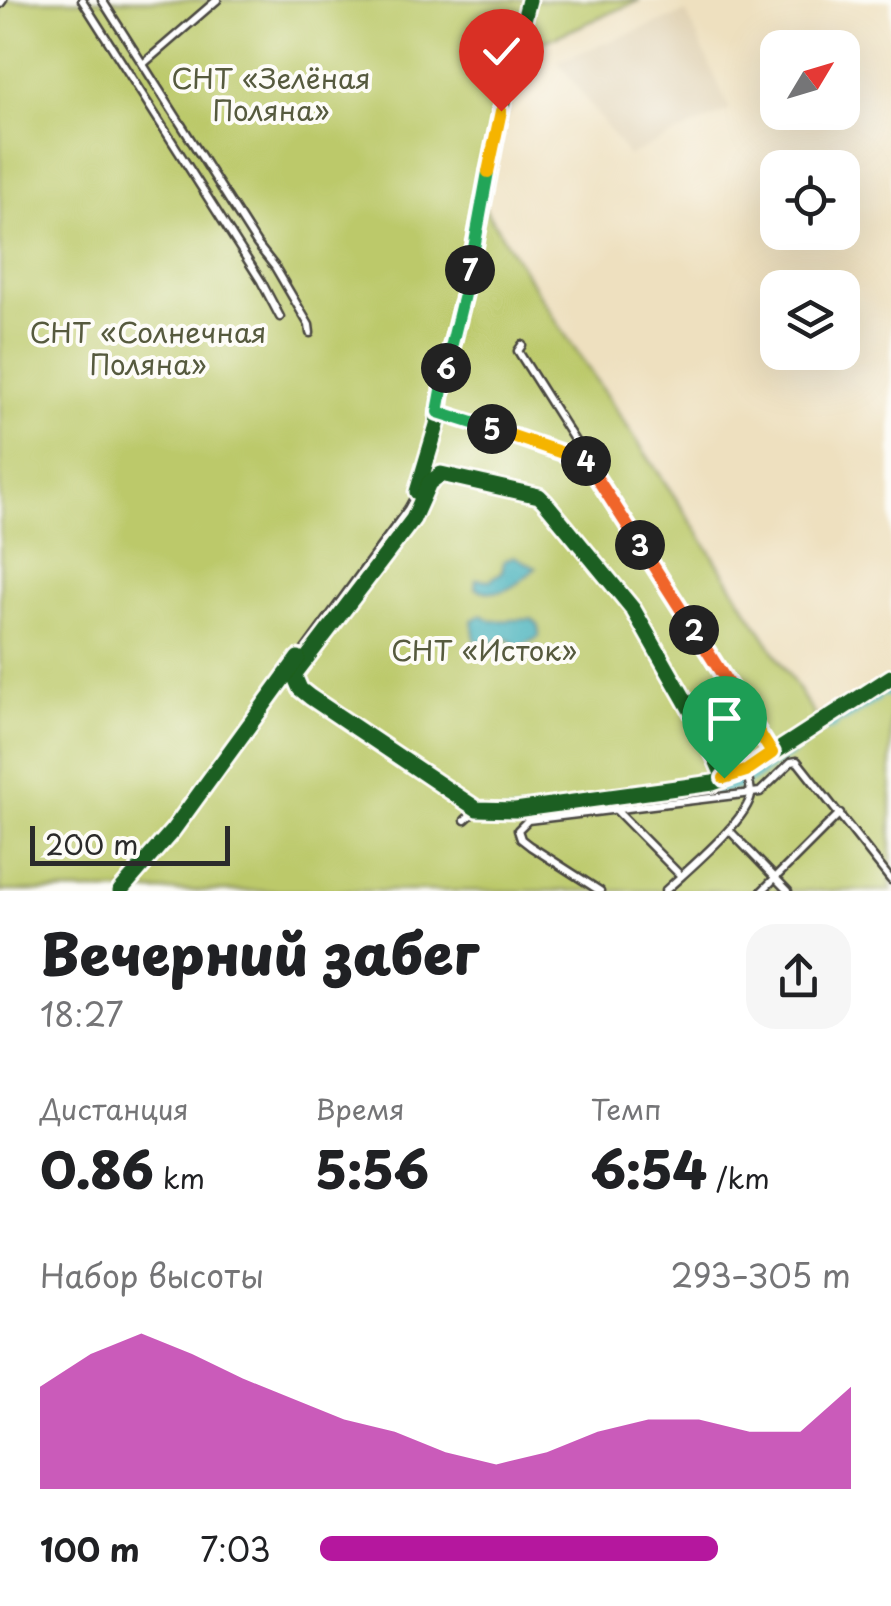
<!DOCTYPE html>
<html lang="ru">
<meta charset="utf-8">
<style>
:root{--surface:#fff;--page:#f6f6f6;--text:#202124;--muted:#757577;--accent:#b5179e}
body{margin:0;font-family:"Playpen Sans",sans-serif;background:var(--page);color:var(--text);height:100vh;display:flex;flex-direction:column;font-size:38px;white-space:nowrap}
*{box-sizing:border-box;margin:0}
p{font-size:32px;color:var(--muted)}
.icon{flex:none;width:55px;height:55px;fill:none;stroke:currentColor;stroke-width:2;stroke-linecap:round;stroke-linejoin:round}
.map{position:relative;height:891px;overflow:hidden}
.sheet{display:flex;flex-direction:column;background:var(--surface);flex:1}
.sheet>*{flex:none}
.needle{width:65px;rotate:52deg}
.tools{position:absolute;left:760px;top:30px;display:grid;gap:20px}
.tools a{display:grid;place-items:center;width:100px;height:100px;border-radius:20px;background:var(--surface);box-shadow:0 10px 40px #0002;font-size:50px}
.scale{position:absolute;left:30px;bottom:25px;width:200px;box-sizing:border-box;padding-left:10px;border:5px solid #2b2b2b;border-top:0;font-size:28px;line-height:35px;white-space:nowrap;color:#2b2b2b;-webkit-text-stroke:8px #fdfcf7;paint-order:stroke}
.pin{position:absolute;display:grid;place-items:center;width:85px;height:85px;color:#fff;margin:-102px -42px;border-radius:50% 50% 50% 0;rotate:-45deg;box-shadow:0 0 10px #0007}
.pin .icon{rotate:45deg}
.km{position:absolute;width:50px;height:50px;margin:-25px;border-radius:50%;background:#222;color:#fff;font-size:28px;line-height:50px;text-align:center}
.round{display:grid;place-items:center;flex:none;width:105px;height:105px;border-radius:30px;background:var(--page)}
.headline{display:flex;align-items:center;justify-content:space-between;height:170px;padding:0 40px}
h1{font-size:55px;font-weight:800;line-height:75px}
.metrics{display:grid;grid-template-columns:repeat(3,1fr);gap:15px;height:170px;padding:10px 40px}
.metrics div{display:grid;align-content:center}
.metrics b{font-size:50px;font-weight:800}
.metrics small{font-size:28px;font-weight:400}
.metrics p{font-size:28px}
.chart{height:280px;padding:20px 40px}
.chart p{display:flex;justify-content:space-between}
.chart svg{width:100%;height:180px;margin-top:10px;fill:var(--accent);opacity:.7}
ul{padding:0 40px;list-style:none;font-size:32px}
li{display:grid;grid-template-columns:160px 120px 1fr;align-items:center;height:75px}
li i{height:25px;border-radius:12px;background:var(--accent)}
.map>svg:first-child{display:block}
.built{fill:#e0d2b4}
.green{fill:#bcc96b;stroke:#747a4b;stroke-width:2.5}
.water{fill:#3fafba;stroke:#356d72;stroke-width:2.5}
.lines{fill:none;stroke-linecap:round;stroke-linejoin:round}
.river{stroke:#3fafba;stroke-width:12}
.minor-casing{stroke:#484641;stroke-width:11}
.minor{stroke:#fff;stroke-width:6}
.cycleway-casing{stroke:#fdfcf7;stroke-width:21}
.cycleway{stroke:#1b5e20;stroke-width:15}
.split-1-casing{stroke:#fff;stroke-width:20}
.split-2-casing{stroke:#fff;stroke-width:20}
.split-3-casing{stroke:#fff;stroke-width:20}
.split-4-casing{stroke:#fff;stroke-width:20}
.split-5-casing{stroke:#fff;stroke-width:20}
.split-6-casing{stroke:#fff;stroke-width:20}
.split-7-casing{stroke:#fff;stroke-width:20}
.split-8-casing{stroke:#fff;stroke-width:20}
.split-9-casing{stroke:#fff;stroke-width:20}
.split-1{stroke:#f5b400;stroke-width:12}
.split-2{stroke:#f0652b;stroke-width:12}
.split-3{stroke:#f0652b;stroke-width:12}
.split-4{stroke:#f0652b;stroke-width:12}
.split-5{stroke:#f5b400;stroke-width:12}
.split-6{stroke:#22a559;stroke-width:12}
.split-7{stroke:#22a559;stroke-width:12}
.split-8{stroke:#22a559;stroke-width:12}
.split-9{stroke:#f5b400;stroke-width:12}
.labels{text-anchor:middle;dominant-baseline:central;stroke-width:8;stroke-linejoin:round;paint-order:stroke}
.park-label{font-size:28px;fill:#565a3e;stroke:#fdfcf7}
</style>
<div class="map">
<svg width="891" height="891" viewBox="0 0 891 891">
<rect width="100%" height="100%" fill="#fdfcf7"/>
<filter id="ink" filterUnits="userSpaceOnUse"><feTurbulence type="fractalNoise" baseFrequency=".01" numOctaves="2"/><feDisplacementMap in="SourceGraphic" scale="20" xChannelSelector="R" yChannelSelector="G"/><feConvolveMatrix kernelMatrix="1 2 1 2 8 2 1 2 1" color-interpolation-filters="sRGB"/></filter>
<filter id="wash" filterUnits="userSpaceOnUse"><feTurbulence type="fractalNoise" baseFrequency=".0048" numOctaves="4" result="noise"/><feDisplacementMap in="SourceGraphic" scale="40" xChannelSelector="R" yChannelSelector="G"/><feGaussianBlur stdDeviation="2.25" result="paint"/><feColorMatrix in="noise" values="0 0 0 0 0 0 0 0 0 0 0 0 0 0 0 0 0 1.4 0 .05"/><feComposite in="paint" operator="in"/></filter>
<g filter="url(#wash)">
<rect width="100%" height="100%" fill="#eee0bf"/>
<polygon class="built" points="686,12 730,110 628,156 558,61"/>
<polygon class="green" points="0,0 640,0 546,41 521,44 483,206 562,330 685,512 824,730 891,690 891,891 0,891"/>
<g class="water">
<path d="M514,556L536,568C515,586 503,599 475,588L476,579L490,580L502,572L504,561Z"/>
<polygon points="482,615 492,621 532,619 539,626 539,637 519,647 506,638 490,643 475,641 472,620"/>
</g>
<g class="lines">
<g class="river">
<polyline points="885,691 891,688"/>
<polyline points="843,717 875,697"/>
<polyline points="751,777 801,743 816,728 833,723"/>
<polyline points="518,817 715,790 743,782"/>
<polyline points="494,820 513,817"/>
</g>
</g>
</g>
<g filter="url(#ink)">
<g class="lines">
<defs>
<g id="minor">
<polyline points="82,0 261,281 280,317"/>
<polyline points="102,0 257,244 275,267 309,325 310,333"/>
<polyline points="0,4 3,0"/>
<polyline points="143,64 217,0"/>
<polyline points="522,345 518,351 772,753"/>
<polyline points="438,412 584,458"/>
<polyline points="724,778 707,739 633,609 545,502 539,496 441,474 429,483 413,519 294,675 300,689 310,697 477,809 515,810 713,783 746,771 891,677"/>
<polyline points="615,809 681,876"/>
<polyline points="465,820 477,809"/>
<polyline points="729,830 788,891"/>
<path d="M120,891L173,830L408,509C433,468 433,421 444,376C474,251 496,124 529,0"/>
<polyline points="600,891 530,846 521,839 518,830 528,820 760,792 791,762 797,761 891,880"/>
<path d="M665,891C684,873 749,819 751,794C751,787 748,778 746,771"/>
<polyline points="762,891 840,813"/>
</g>
</defs>
<use href="#minor" class="minor-casing"/>
<use href="#minor" class="minor"/>
<defs>
<g id="cycleway">
<polyline points="417,492 437,425 443,382 469,275 501,111 529,0"/>
<polyline points="724,778 707,739 633,609 545,502 539,496 441,474 429,483 413,519 294,675 300,689 310,697 477,809 515,810 713,783 746,771 891,677"/>
<polyline points="120,891 173,830 298,658"/>
</g>
</defs>
<use href="#cycleway" class="cycleway-casing"/>
<use href="#cycleway" class="cycleway"/>
</g>
</g>
<g class="lines" filter="url(#ink)">
<defs>
<polyline id="split-1" points="724,778 746,771 772,753 748,715"/>
<polyline id="split-2" points="694,630 748,715"/>
<polyline id="split-3" points="640,545 694,630"/>
<polyline id="split-4" points="586,461 640,545"/>
<polyline id="split-5" points="492,429 586,461"/>
<polyline id="split-6" points="446,368 438,412 492,429"/>
<polyline id="split-7" points="446,368 470,270"/>
<polyline id="split-8" points="470,270 488,172"/>
<polyline id="split-9" points="488,172 501,111"/>
</defs>
<use href="#split-1" class="split-1-casing"/>
<use href="#split-2" class="split-2-casing"/>
<use href="#split-3" class="split-3-casing"/>
<use href="#split-4" class="split-4-casing"/>
<use href="#split-5" class="split-5-casing"/>
<use href="#split-6" class="split-6-casing"/>
<use href="#split-7" class="split-7-casing"/>
<use href="#split-8" class="split-8-casing"/>
<use href="#split-9" class="split-9-casing"/>
<use href="#split-1" class="split-1"/>
<use href="#split-2" class="split-2"/>
<use href="#split-3" class="split-3"/>
<use href="#split-4" class="split-4"/>
<use href="#split-5" class="split-5"/>
<use href="#split-6" class="split-6"/>
<use href="#split-7" class="split-7"/>
<use href="#split-8" class="split-8"/>
<use href="#split-9" class="split-9"/>
</g>
<g class="labels">
<g class="park-label">
<text x="271" y="77">СНТ «Зелёная<tspan x="271" dy="32">Поляна»</tspan></text>
<text x="148" y="331">СНТ «Солнечная<tspan x="148" dy="32">Поляна»</tspan></text>
<text x="484" y="649">СНТ «Исток»</text>
</g>
</g>
</svg>
<div class="tools">
<a><svg class="needle" viewBox="-14 -14 28 28"><path d="M0-13l5 13h-10z" fill="#e53935"/><path d="M0 13l5-13h-10z" fill="#757577"/></svg></a>
<a><svg class="icon" aria-label="locate" viewBox="0 0 24 24"><circle cx="12" cy="12" r="6"/><path d="M12 2v4M12 18v4M2 12h4M18 12h4"/></svg></a>
<a><svg class="icon" aria-label="layers" viewBox="0 0 24 24"><path d="M12 4l9 5-9 5-9-5zM3 14l9 5 9-5"/></svg></a>
</div>
<div class="scale">200 m</div>
<div class="pin" style="left:724px;top:778px;background:#1e9e55"><svg class="icon" aria-label="arrive" viewBox="0 0 24 24"><path d="M6 21V4h12l-3 4 3 4H6"/></svg></div>
<div class="pin" style="left:501px;top:111px;background:#d93025"><svg class="icon" aria-label="check" viewBox="0 0 24 24"><path d="M5 12l5 5 9-10"/></svg></div>
<b class="km" style="left:694px;top:630px">2</b>
<b class="km" style="left:640px;top:545px">3</b>
<b class="km" style="left:586px;top:461px">4</b>
<b class="km" style="left:492px;top:429px">5</b>
<b class="km" style="left:446px;top:368px">6</b>
<b class="km" style="left:470px;top:270px">7</b>
</div>
<section class="sheet">
<div class="headline"><div><h1>Вечерний забег</h1><p>18:27</p></div><a class="round"><svg class="icon" aria-label="share" viewBox="0 0 24 24"><path d="M12 15V3M7 8l5-5 5 5M5 13v7h14v-7"/></svg></a></div>
<div class="metrics">
<div><p>Дистанция</p><b>0.86<small> km</small></b></div>
<div><p>Время</p><b>5:56</b></div>
<div><p>Темп</p><b>6:54<small> /km</small></b></div>
</div>
<div class="chart"><p><span>Набор высоты</span>293–305 m</p>
<svg viewBox="0 0 160 44" preserveAspectRatio="none"><path d="M0 44V19L10 11L20 6L30 11L40 17L50 22L60 27L70 30L80 35L90 38L100 35L110 30L120 27L130 27L140 30L150 30L160 19V44z"/></svg>
</div>
<ul>
<li><b>100 m</b>7:03<i style="width:75%"></i></li>
</ul>
</section>
